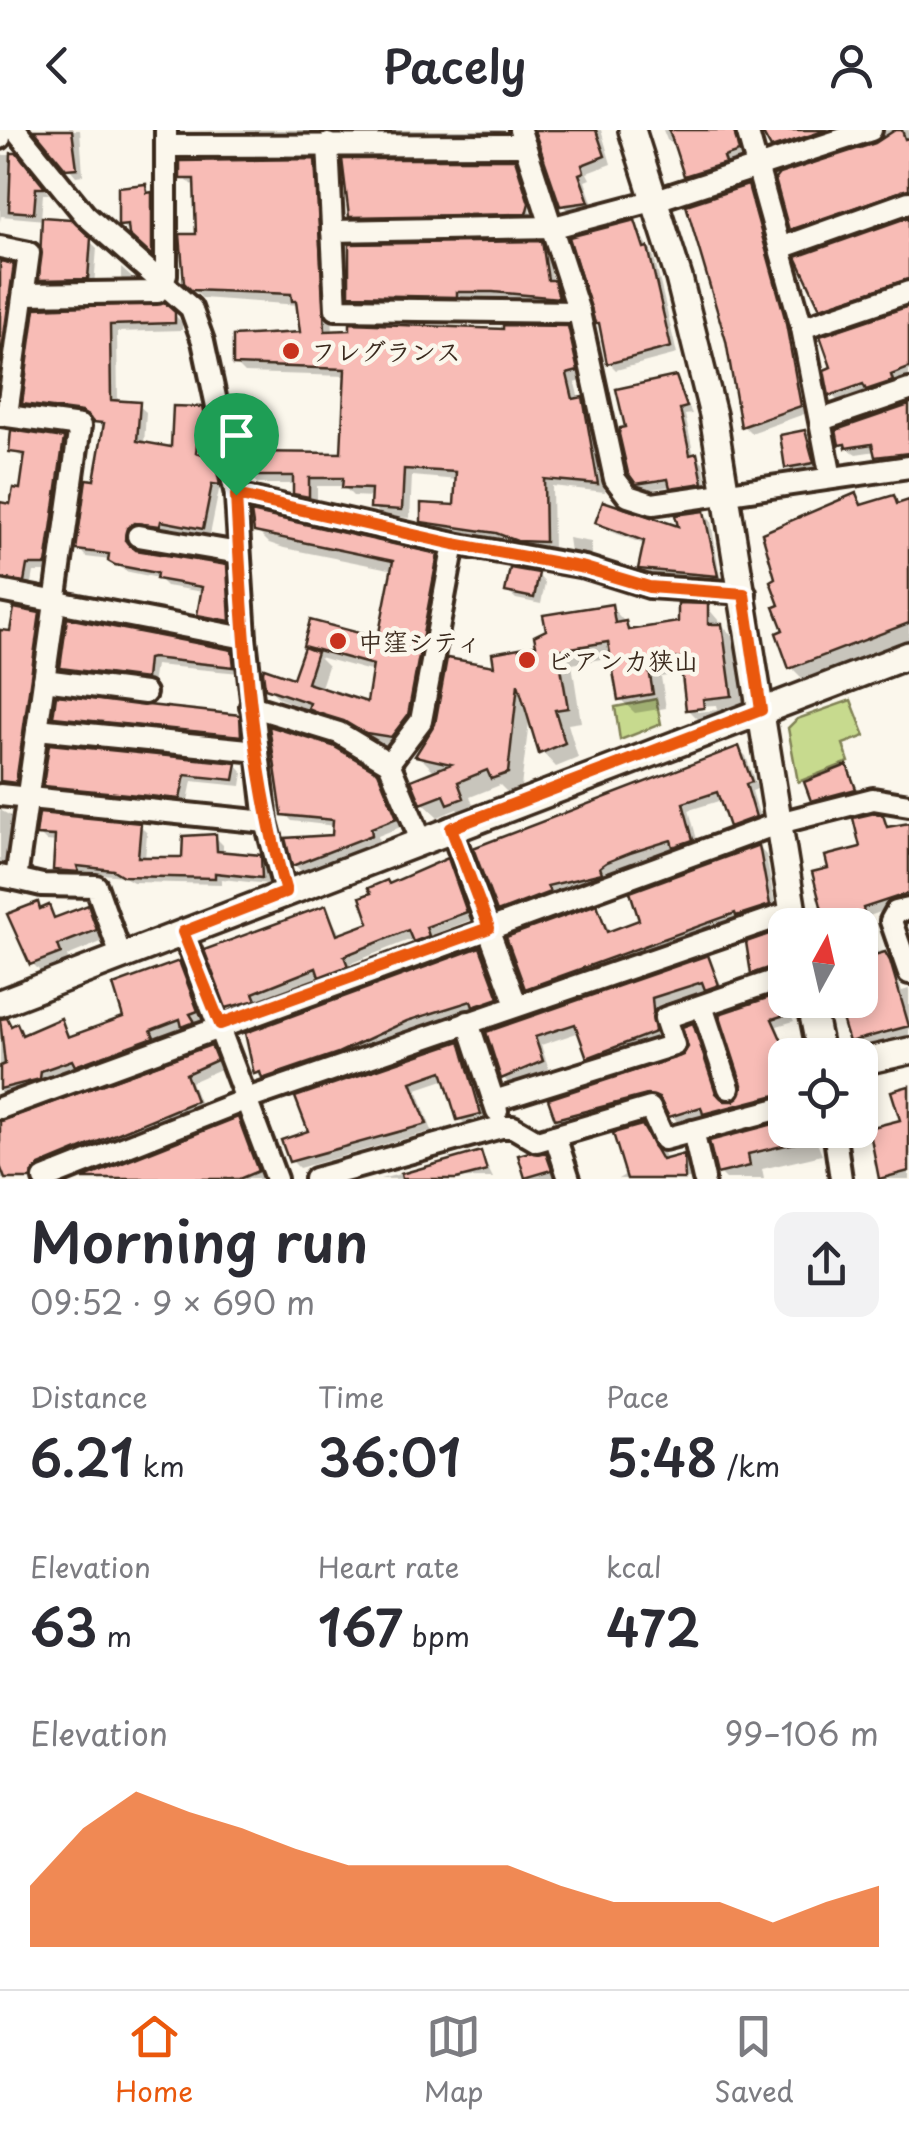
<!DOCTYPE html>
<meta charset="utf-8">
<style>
:root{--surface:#fff;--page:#f2f2f3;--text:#2b2b33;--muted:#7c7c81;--line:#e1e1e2;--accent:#ea580c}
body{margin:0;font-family:"Playpen Sans","Klee One",sans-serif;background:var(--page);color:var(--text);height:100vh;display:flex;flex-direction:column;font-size:38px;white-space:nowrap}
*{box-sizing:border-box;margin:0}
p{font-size:32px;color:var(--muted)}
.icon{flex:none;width:55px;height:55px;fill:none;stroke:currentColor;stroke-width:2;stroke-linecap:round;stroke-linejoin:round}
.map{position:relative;height:1049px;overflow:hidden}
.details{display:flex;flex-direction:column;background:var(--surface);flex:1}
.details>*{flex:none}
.needle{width:65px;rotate:8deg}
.tools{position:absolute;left:768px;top:778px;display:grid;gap:20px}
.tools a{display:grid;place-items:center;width:110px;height:110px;border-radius:20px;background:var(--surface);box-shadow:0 5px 15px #0003;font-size:50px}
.pin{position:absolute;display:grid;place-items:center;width:85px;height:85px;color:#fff;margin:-102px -42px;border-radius:50% 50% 50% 0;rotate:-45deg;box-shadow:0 0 10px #0007}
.pin .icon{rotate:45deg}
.round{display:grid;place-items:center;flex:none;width:105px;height:105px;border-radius:20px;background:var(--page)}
.head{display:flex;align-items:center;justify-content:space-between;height:170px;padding:0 30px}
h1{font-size:55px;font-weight:600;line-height:75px}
.stats{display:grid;grid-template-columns:repeat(3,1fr);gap:15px;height:170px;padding:10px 30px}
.stats div{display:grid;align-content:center}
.stats b{font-size:50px;font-weight:600}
.stats small{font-size:28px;font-weight:400}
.stats p{font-size:28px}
.chart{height:280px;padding:20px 30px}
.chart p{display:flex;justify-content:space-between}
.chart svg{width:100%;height:180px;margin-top:10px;fill:var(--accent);opacity:.7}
header{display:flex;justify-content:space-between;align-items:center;height:130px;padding:0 30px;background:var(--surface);font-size:45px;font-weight:600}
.dock{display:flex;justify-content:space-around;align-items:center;height:140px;border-top:2px solid var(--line);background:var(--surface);font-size:28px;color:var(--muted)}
.dock a{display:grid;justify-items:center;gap:5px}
.dock .active{color:var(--accent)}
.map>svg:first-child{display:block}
.green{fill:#c7da8e;stroke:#818256;stroke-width:2.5}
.shadow{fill:#0003;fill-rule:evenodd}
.building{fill:#f8bcb6;stroke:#3b2a1e;stroke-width:2.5}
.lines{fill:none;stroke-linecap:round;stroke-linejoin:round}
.minor-casing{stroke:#3b2a1e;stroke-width:28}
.tertiary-casing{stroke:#3b2a1e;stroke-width:32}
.minor{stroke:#fbf7ec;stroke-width:20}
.tertiary{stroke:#fbf7ec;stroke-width:25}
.route-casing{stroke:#fff;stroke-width:20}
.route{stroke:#ea580c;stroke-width:12}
.poi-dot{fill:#c8321e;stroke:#fbf7ec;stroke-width:4}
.labels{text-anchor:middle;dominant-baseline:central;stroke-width:9;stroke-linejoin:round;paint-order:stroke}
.poi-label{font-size:25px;font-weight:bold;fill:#3b2a1e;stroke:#fbf7ec;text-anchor:start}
</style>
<header><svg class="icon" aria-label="back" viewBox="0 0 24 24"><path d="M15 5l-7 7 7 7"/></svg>Pacely<svg class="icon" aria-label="person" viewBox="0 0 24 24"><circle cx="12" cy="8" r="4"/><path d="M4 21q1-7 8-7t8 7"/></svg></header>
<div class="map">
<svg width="909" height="1049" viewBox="0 0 909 1049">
<rect width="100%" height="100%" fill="#fbf7ec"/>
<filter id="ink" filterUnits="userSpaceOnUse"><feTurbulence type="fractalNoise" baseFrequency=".01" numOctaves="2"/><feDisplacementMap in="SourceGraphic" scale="20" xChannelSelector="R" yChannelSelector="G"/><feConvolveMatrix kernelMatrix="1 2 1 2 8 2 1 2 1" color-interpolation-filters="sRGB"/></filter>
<g filter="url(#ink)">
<g class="green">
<polygon points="656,569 661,594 620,610 615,577"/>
<polygon points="851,570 865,606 843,614 849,632 798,652 788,598 797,589"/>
</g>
<g class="shadow">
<polygon points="37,0 80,0 83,45 76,46"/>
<polygon points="189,0 507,0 489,3 489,8 312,8 306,2"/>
<polygon points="536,0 601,0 611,34 587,43 590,49 585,51 594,78 570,82 562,75"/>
<polygon points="663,0 738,0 745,29 730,34 732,40 694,52 686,45 677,17 667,10"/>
<polygon points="767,0 855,0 780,24"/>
<polygon points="885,0 909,0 909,67 799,106 791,99 877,15"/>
<polygon points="0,25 16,25 49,64 43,64 41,89 70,92 97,118 94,156 49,156 42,149 45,90 1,86 0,92"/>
<polygon points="514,31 521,38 532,90 358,93 351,86"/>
<polygon points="314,32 323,41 333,203 567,198 576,207 585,250 575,253 579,270 591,278 605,362 552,356 553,419 432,400 423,391 457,377 458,350 412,346 410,388 382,386 373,377 373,367 353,366 343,356 317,356 317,375 305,372 296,363 296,354 258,354 248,345 344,325 347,246 245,243 236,234 302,205 299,175 202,168 186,152 199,106 197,57 182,48"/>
<polygon points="145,56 158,72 158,128 121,95"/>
<polygon points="747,57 754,65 791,198 807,283 751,303 744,296 728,211"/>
<polygon points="909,89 909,157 829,184 805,147 800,128"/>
<polygon points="635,92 654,127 677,224 616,240 609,233 598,192"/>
<polygon points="540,114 548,121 553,153 565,172 483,168 463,168 463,173 359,172 352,164"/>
<polygon points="0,134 20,144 0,279"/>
<polygon points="121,138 140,155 128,155 121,148"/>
<polygon points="164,176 182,192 182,200 117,202 118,273 138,275 146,282 144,315 174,320 202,280 210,287 213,302 206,302 203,327 221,338 226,361 219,360 210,405 168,397 167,402 131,411 132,420 225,437 233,445 236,497 207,492 200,484 203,462 166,456 158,448 125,441 110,430 86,427 79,419 106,299 92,289 33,281 25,273 38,180"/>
<polygon points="909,179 909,248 896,252 899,258 875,266 870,261 839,272 832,265"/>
<polygon points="676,248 692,284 685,285 694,326 703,332 708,359 679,363 672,356 645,360 638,353"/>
<polygon points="909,275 909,330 884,334 876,321 856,324 841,314 838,301"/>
<polygon points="804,303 812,311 820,340 795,344 788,336"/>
<polygon points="63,310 71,318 53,442 34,442 31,458 0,454 0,375 13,377 22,362 27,330 12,321"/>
<polygon points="856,366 866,376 893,368 900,376 909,372 909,509 803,549 791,537 782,476"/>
<polygon points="703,383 711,391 721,453 648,445 641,438 646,415 606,400 598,392 681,399"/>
<path d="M256,400L437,427L449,439L404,618L380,614L323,591L313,581L280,569L267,557L295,551L315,524L306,515L380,511L394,440L284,418L269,413ZM319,527L374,542L369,575L320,560L328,536Z"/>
<polygon points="568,408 591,412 592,426 570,422"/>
<polygon points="538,445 545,453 541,474 516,469 508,462"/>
<path d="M611,477L634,502L680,494L707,477L736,511L745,580L717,582L718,592L702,593L688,579L684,543L661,547L666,578L635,583L620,569L613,527L572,534L581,592L568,594L578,628L556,637L542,622L530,584L521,657L507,662L500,655L470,667L476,682L464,687L457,679L438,687L423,673L436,643L418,625L497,539ZM716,575L717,580L697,582V576Z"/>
<polygon points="39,485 46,493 23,659 0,654 0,502 12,504"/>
<polygon points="69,491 231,522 239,530 240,543 155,535 152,555 70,545 62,537"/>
<polygon points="154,576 239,588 247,595 248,609 63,593 55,586"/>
<polygon points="739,619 746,626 757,659 752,661 762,694 738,703 722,670 689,680 699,717 683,723 677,717 638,730 614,739 606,745 607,750 553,763 555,770 506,788 499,780"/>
<polygon points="236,635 243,643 241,656 192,651 187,676 53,662 46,655"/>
<polygon points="846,638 862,666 821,677 813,669"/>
<polygon points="376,644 385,653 403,696 378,706 379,713 302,742 295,735 288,710 335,707 335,696 292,691 284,683"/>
<polygon points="0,680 18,690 11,739 0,737"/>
<polygon points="909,695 909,772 869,786 878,827 884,825 891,832 902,861 909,859 909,905 858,918 851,911 840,870 860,870 860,795 827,795 831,740"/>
<polygon points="140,696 147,703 145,729 184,729 215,707 223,715 223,724 260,728 267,735 268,754 222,749 221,754 133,752 123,746 82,742 84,748 63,747 56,739 58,712 46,711 39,704"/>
<polygon points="759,718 766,725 776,782 535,865 527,858 596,777 611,803 642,791"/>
<polygon points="447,731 454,738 473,789 432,805 435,814 422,818 414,808 349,834 353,844 329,853 322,845 259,871 261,877 236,885 229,877 325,777 341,806 372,794 390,756"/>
<polygon points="37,775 59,789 87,778 98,788 106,810 67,826 70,834 43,844 32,833"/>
<polygon points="772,806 779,813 783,843 761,850 754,843"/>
<polygon points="480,820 487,827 505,875 483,883 478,878 415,898 347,930 272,955 256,943"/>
<polygon points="708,828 725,862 714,866 707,859 659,875 661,909 596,934 580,902 541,915 549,939 510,955 503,947 489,903"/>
<polygon points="178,834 186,841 204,889 196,892 200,900 192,903 186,897 157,908 160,915 84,942 79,937 48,948 47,956 0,975 0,901 16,896 25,906 60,891 72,909 126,888"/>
<polygon points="781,866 794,891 777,896 786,920 794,918 801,925 785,925 785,971 713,990 706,984 678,993 661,970 564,995 557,988 685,927 692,896 700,903 722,972 736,973"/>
<polygon points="459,913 466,921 487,991 467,996 459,988 447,949 417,959 432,1001 299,1038 291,1030 311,1003"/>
<polygon points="210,918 223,938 191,952 202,979 42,1049 0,1049 0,992"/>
<polygon points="909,957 909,1049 882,1049 903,992"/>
<polygon points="237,990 245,998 264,1049 88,1049"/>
<polygon points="785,993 785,1000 812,1000 822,1025 762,1039 764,1049 726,1049 719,1042"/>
<polygon points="642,997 669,1031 683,1026 702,1049 618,1049 628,1043"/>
<polygon points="481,1024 493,1048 380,1049"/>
<polygon points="545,1025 562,1043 565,1049 529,1049 522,1028"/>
</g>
<g class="building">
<polygon points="34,0 72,0 77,38 66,39"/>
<polygon points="534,0 596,0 605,26 582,35 584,42 579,44 589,72 560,76"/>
<polygon points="669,0 734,0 739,22 724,27 726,33 684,46"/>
<polygon points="761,0 827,0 771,18"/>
<polygon points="895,0 902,0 905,9 909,8 909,59 789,100 775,49 779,44 875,13"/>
<polygon points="11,23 17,23 45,58 36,58 34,83 9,81"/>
<polygon points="315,29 325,201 350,200 350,193 503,199 503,195 568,196 578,241 567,244 573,269 583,267 598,354 544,349 545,412 517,411 496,403 421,392 421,373 454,375 456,342 404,339 402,380 370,378 371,359 342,358 343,348 309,348 309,367 293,364 293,346 246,346 241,322 341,323 345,239 233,235 233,206 300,202 296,171 292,171 291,164 191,160 184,153 180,104 196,104 194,49 180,49 180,31"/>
<polygon points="342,29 515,29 529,73 526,84 349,87"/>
<polygon points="146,54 147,63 152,62 152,126 129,105 128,95 118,96 118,57"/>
<polygon points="748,55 785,188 801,276 741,297 726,211 686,75"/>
<polygon points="42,87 71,89 91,108 88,149 39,150"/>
<polygon points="909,87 909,149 820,178 796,127"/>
<polygon points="635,90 644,118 648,117 671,217 607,234 599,193 595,193 569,107"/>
<polygon points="542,111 548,150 554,150 559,168 493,162 457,162 457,167 349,165 349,114"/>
<polygon points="0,131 14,134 0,234"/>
<polygon points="165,173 175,182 175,193 110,195 111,270 140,272 137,311 171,317 173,276 203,277 207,296 199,295 196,323 214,328 220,355 212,354 203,399 161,391 160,396 134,393 127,398 125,410 136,420 227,435 230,491 197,485 202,457 156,449 157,443 115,435 108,431 109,424 76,420 86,349 94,350 104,293 93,292 82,282 22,274 35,178"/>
<polygon points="909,176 909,238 891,245 893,251 866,260 863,254 829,266 824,240 831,237 820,206"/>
<polygon points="676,246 687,277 680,279 690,325 697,323 703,353 670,358 668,349 636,354 628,343 619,304 620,298 625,297 616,259"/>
<polygon points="909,275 909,323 875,327 872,314 846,318 845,314 839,315 836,300"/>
<polygon points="11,300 64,308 46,435 27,435 24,452 0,448 0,372 10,374 13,358 20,359 25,324 9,322"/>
<polygon points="805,300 814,333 785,338 780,305"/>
<polygon points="856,363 861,375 894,365 897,374 909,370 909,493 789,539 776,503 783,500 774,477 779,475 770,451 775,448 762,403"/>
<polygon points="603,371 678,396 675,385 704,381 718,446 638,439 644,411 595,393"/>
<polygon points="251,382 438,424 408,585 391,607 366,603 308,579 310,573 265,558 263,542 264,538 293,548 304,517 317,522 307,553 367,572 373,535 303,516 310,490 378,508 393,431 254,402"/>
<polygon points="510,438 539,443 534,468 505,462"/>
<polygon points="678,473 708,474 708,494 722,494 732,566 703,569 704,578 686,580 680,528 648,533 653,564 618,570 608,512 558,520 568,578 555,580 565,613 539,624 518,554 508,643 491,649 487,640 458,652 464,668 448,674 444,665 421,674 411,650 451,634 415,626 435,594 447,528 494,536 492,523 536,515 534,506 546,500 543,485 612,474 615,493 626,491 628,500 678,492"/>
<polygon points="14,478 40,483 16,653 0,651 0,500 10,501"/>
<polygon points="67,488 232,520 234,537 152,528 148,529 146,549 60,538"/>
<polygon points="56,565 240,585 241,606 53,587"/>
<polygon points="269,596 333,616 378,642 397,688 371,698 372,705 292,736 285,708 332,705 333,690 282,685"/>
<polygon points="49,614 237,633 234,650 185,645 180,669 43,656"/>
<polygon points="739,616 752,652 746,654 756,687 729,697 717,662 683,673 693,710 673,717 671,710 630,723 607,732 600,737 602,743 547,756 550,762 497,782 473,718"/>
<polygon points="847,635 856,659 811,671 804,652"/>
<polygon points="39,683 141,693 138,727 182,727 183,706 216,704 217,721 261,725 262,748 215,743 215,748 123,746 113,740 77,736 79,742 53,740 55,706 36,705"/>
<polygon points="875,683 883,685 887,697 909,693 909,763 863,778 874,825 885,822 890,831 909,896 849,912 840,882 860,877 860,795 826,795 812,742 828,738 825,726 860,717 853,688"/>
<polygon points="759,715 770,775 736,786 735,783 525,859 506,807 597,774 607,802 639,790 630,762"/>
<polygon points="448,728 467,782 426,797 429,806 413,812 408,800 344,826 348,836 319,847 316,838 253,863 256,870 226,878 204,820 326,775 337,805 369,793 360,767 371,763 368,758 387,750 389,754"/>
<polygon points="38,772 40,779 49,775 54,788 88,775 97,800 58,815 61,823 30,835 7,784"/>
<polygon points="772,803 776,835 751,844 746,812"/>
<polygon points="480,817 499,868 473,877 471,871 407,891 338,923 262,949 260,942 254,944 245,903"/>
<polygon points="708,825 719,855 705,860 702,852 652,868 655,902 587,928 575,894 535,907 543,931 501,949 486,902"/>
<polygon points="179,831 198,881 190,884 195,892 182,897 180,889 151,900 154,907 75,936 72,930 41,941 40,949 0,959 0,936 5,934 0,889 7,888 11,896 17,893 22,905 61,888 68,907 123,887 113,855"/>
<polygon points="785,862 788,884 772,889 785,918 785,956 779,958 780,964 703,984 701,977 669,987 659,968 647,965 555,989 548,969 683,925 688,917 682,897 693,893 716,963 725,971 734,971 742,955 719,884"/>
<polygon points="460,911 481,984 457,990 442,941 411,952 427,994 289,1032 281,1010 308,1001 295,967"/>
<polygon points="211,915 217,930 186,944 196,971 39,1036 30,1049 5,1049 0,1036 0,991"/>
<polygon points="909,956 909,1041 879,1049 869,998 900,990 891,961"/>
<polygon points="238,987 258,1041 239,1049 82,1049"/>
<polygon points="785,991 785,1000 820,1000 821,1007 748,1024 750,1036 717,1044 709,1011"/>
<polygon points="642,995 662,1030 684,1024 685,1049 627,1049 613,1003"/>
<polygon points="481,1021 487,1041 456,1049 402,1049 401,1044"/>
<polygon points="529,1022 546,1023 552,1040 525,1048 518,1025"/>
</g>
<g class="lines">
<defs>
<g id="minor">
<polyline points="16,0 85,85 191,178 203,211 236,365 245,508 266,692 285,762"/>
<polyline points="520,0 579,182 615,349 628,366 653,374 909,337"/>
<polyline points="747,0 802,198 831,348"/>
<polyline points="0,8 0,0"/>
<polyline points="328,14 336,179 579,182"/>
<polyline points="167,16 525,15"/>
<polyline points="332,101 554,97 656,70 871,0"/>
<polyline points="0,117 29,123 7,285"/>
<polyline points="780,118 909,72"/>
<polyline points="24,164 157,162 166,145 166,0"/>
<polyline points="802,198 909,162"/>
<polyline points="0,285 80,296 16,749 0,746"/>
<polyline points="821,290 909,260"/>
<polyline points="236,365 454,414 585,437 649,457 745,463"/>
<polyline points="138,406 239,423"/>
<polyline points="0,461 245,508"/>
<polyline points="44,550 145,563"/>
<polyline points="251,576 339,603 389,633 421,710"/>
<polyline points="37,599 258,621"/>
<polyline points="389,633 421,591 454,414"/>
<polyline points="0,665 266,692"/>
<polyline points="451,698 516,874"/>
<polyline points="16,749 42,755 96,756 121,826"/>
<polyline points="909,779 896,782 891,791 909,843"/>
<polyline points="183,802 276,1049"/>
<polyline points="702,876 729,958"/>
<polyline points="468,892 497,981"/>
<polyline points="494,971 674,915 665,888 785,847"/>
<polyline points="0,978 779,693 873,669 909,675"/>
<polyline points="834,1000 841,1049"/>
<polyline points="693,1001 704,1049"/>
<polyline points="555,1006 569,1049"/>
<polyline points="44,1049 247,969 792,782"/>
<polyline points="315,1049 501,997 513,997 537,1011 650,978 664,1009 785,977"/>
</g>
<g id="tertiary">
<polyline points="632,0 679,148 713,285 795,795"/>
<polyline points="810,870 821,925"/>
<polyline points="0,873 909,525"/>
<polyline points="860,932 909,921"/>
</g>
</defs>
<use href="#minor" class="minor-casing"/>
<use href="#tertiary" class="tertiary-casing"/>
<use href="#minor" class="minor"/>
<use href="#tertiary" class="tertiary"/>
</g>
</g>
<g class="lines" filter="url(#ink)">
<defs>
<path id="route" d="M236,365L454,414L585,438L649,457L744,464L761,580L451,698L489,798L220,894L183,802L286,762C249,634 243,498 236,365Z"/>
</defs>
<use href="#route" class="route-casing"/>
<use href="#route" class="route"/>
</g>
<g class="poi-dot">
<circle cx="291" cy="221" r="10"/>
<circle cx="338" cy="511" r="10"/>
<circle cx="527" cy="530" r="10"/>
</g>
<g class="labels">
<g class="poi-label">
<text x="311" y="221">フレグランス</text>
<text x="358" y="511">中窪シティ</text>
<text x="547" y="530">ビアンカ狭山</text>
</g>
</g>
</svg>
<div class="tools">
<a><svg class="needle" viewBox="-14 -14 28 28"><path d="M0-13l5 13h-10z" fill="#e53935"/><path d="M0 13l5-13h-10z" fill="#7c7c81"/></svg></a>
<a><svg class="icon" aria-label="locate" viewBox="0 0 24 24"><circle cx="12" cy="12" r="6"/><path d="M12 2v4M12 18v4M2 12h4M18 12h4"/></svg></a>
</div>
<div class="pin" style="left:236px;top:365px;background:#1e9e55"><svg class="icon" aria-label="arrive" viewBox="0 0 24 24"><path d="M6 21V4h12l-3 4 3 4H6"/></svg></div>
</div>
<section class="details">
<div class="head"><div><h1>Morning run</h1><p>09:52 · 9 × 690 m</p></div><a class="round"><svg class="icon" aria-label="share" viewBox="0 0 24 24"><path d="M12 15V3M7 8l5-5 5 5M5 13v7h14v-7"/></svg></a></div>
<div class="stats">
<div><p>Distance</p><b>6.21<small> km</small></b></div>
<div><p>Time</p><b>36:01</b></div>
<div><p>Pace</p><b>5:48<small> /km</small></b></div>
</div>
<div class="stats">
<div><p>Elevation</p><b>63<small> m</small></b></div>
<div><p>Heart rate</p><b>167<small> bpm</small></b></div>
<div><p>kcal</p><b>472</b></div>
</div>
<div class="chart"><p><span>Elevation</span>99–106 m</p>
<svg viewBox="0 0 160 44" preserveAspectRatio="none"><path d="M0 44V29L10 15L20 6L30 11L40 15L50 20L60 24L70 24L80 24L90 24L100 29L110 33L120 33L130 33L140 38L150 33L160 29V44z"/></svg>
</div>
</section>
<nav class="dock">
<a class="active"><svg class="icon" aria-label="home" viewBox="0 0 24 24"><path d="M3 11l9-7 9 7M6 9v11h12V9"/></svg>Home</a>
<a><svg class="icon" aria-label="map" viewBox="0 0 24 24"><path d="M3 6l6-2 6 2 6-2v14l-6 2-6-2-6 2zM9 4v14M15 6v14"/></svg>Map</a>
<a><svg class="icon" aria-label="saved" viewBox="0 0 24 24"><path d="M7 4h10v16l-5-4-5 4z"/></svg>Saved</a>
</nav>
